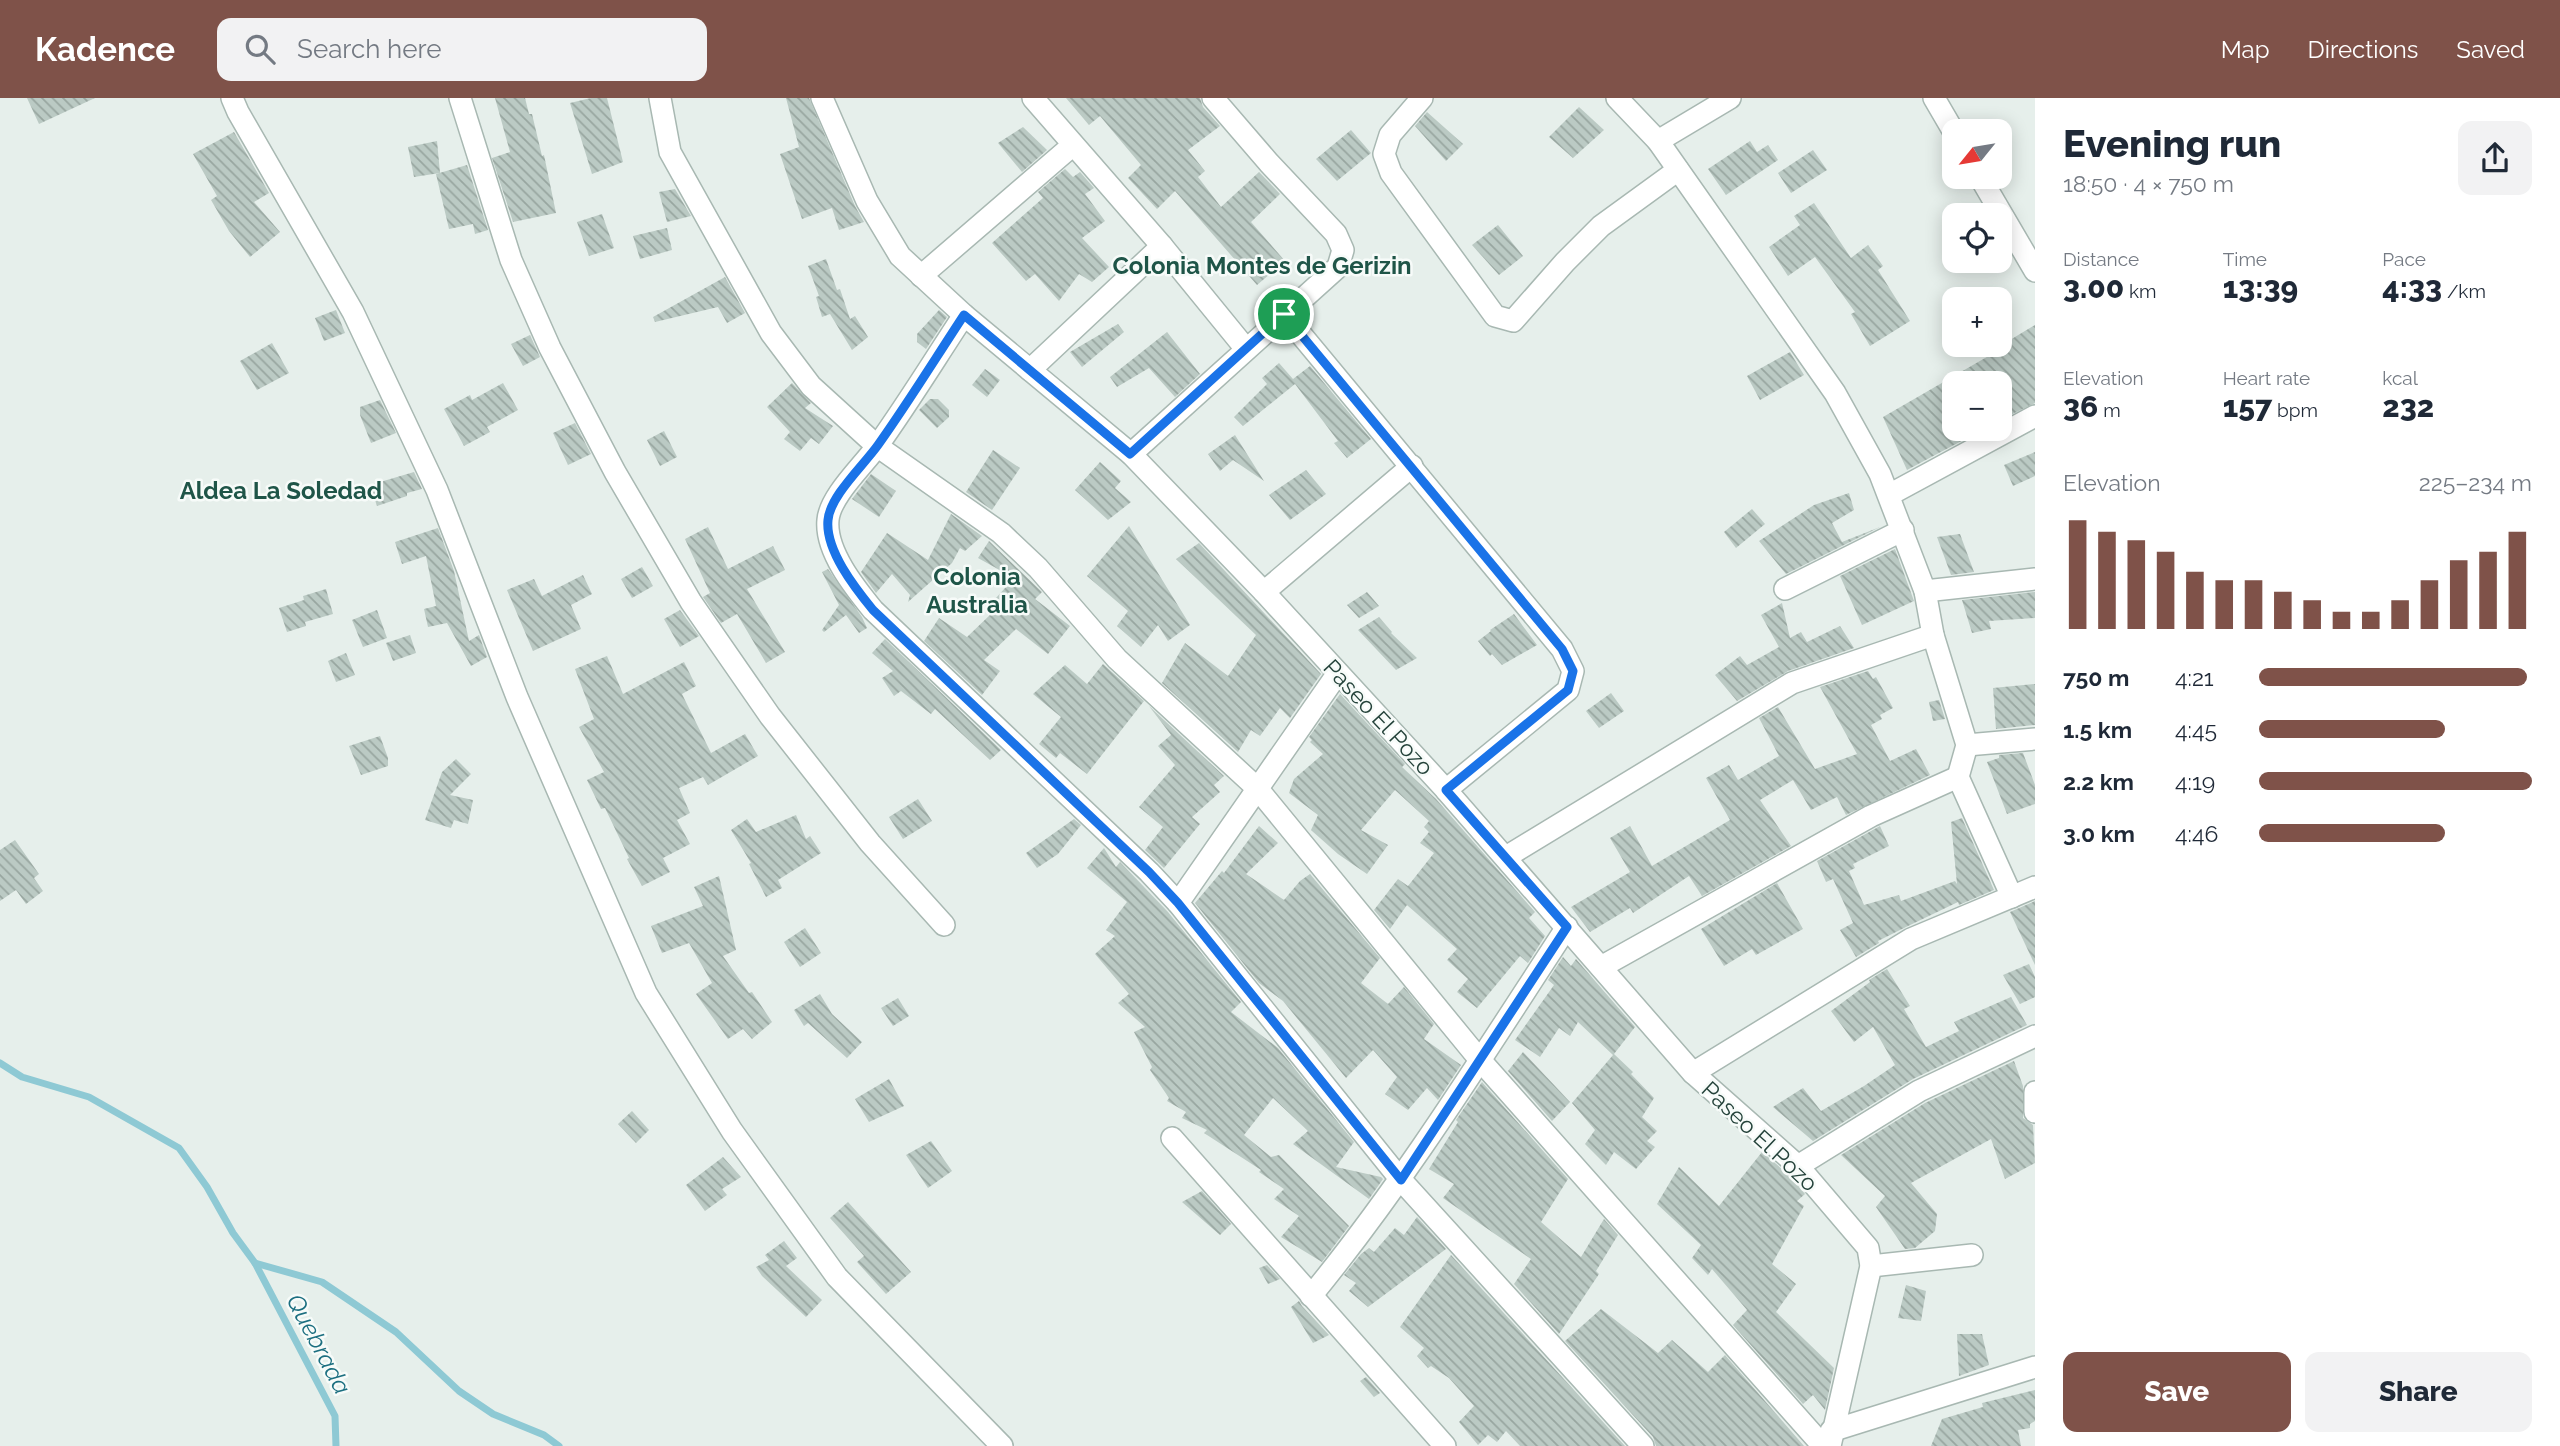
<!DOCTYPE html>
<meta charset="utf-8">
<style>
:root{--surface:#fff;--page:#f2f2f3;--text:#1f2937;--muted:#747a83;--accent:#7f5249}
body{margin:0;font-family:Raleway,sans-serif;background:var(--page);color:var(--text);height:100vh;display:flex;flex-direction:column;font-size:26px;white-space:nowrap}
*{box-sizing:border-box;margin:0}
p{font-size:23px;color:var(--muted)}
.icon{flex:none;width:38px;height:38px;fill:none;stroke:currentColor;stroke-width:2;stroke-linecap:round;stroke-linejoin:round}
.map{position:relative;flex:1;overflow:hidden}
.panel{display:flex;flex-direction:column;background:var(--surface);width:525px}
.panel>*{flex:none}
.needle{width:46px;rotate:240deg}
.tools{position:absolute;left:1942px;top:21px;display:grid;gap:14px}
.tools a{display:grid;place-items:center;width:70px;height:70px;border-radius:14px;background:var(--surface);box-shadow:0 4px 18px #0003;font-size:35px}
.pin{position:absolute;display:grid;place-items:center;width:60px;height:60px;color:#fff;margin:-30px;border:4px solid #fff;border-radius:50%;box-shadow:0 2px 7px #0007}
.round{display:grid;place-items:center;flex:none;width:74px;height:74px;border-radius:14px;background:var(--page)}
.overview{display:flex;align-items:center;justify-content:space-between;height:119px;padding:0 28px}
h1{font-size:38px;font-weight:800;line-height:52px}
.figures{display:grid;grid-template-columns:repeat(3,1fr);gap:10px;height:119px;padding:7px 28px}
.figures div{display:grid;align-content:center}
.figures b{font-size:30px;font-weight:800}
.figures small{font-size:19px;font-weight:400}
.figures p{font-size:19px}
.chart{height:196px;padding:14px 28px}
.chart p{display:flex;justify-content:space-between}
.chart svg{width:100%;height:126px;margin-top:7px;stroke:var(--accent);stroke-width:6}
.cta{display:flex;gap:14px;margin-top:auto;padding:14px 28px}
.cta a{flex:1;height:80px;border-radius:14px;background:var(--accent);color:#fff;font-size:28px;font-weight:800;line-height:80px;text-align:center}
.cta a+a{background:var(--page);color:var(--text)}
ul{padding:0 28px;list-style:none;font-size:23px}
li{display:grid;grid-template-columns:112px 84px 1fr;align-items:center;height:52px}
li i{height:18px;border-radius:9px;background:var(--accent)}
header{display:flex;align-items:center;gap:42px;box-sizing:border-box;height:98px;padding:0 35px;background:var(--accent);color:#fff}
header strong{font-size:33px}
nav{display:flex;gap:38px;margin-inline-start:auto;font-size:24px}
.search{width:490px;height:63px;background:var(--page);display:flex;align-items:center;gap:18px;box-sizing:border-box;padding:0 24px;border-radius:14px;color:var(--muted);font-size:26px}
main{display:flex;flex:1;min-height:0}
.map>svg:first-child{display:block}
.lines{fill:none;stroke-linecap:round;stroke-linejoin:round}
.stream{stroke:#8ec9d4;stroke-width:7}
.building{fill:url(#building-back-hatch)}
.minor-casing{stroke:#a8b8b2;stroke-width:24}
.minor{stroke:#fff;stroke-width:21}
.route-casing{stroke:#fff;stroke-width:14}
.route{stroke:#1a73e8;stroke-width:9}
.labels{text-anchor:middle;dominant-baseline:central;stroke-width:5;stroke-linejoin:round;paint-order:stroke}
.street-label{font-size:23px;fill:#24423a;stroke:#f7fbf9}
.neighbourhood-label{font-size:24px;font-weight:bold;fill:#1f5548;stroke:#f7fbf9}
.water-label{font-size:24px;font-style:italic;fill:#1c6f80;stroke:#f7fbf9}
</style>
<header>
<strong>Kadence</strong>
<div class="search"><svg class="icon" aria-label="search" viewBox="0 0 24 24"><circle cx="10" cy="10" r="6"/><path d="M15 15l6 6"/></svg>Search here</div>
<nav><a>Map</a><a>Directions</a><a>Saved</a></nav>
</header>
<main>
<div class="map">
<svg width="2035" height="1348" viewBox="0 0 2035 1348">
<defs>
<pattern id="building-back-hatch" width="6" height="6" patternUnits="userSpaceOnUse" patternTransform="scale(1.75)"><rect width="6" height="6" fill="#bbcac4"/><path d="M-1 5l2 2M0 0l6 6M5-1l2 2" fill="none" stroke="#98a6a0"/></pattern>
</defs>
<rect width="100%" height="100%" fill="#e6efeb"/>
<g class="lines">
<g class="stream">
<polyline points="0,965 22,979 89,999 179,1050 207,1089 233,1135 255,1165 335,1318 336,1348"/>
<polyline points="255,1165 322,1184 396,1234 459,1293 493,1316 544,1337 559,1348"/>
</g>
</g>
<g class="building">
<polygon points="27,0 95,0 39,26"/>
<polygon points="495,0 525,0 529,16 532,16 542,58 544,57 556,115 513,124 492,60 510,54"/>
<polygon points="591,0 607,0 623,64 592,76 570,5"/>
<polygon points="786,0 809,0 855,108 864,124 839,132 832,110 802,121 780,56 799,49"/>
<polygon points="1066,0 1200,0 1203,9 1220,28 1188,52 1205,73 1198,79 1221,109 1259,74 1280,96 1251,124 1285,163 1257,187 1175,93 1157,111 1128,80 1141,67 1100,18 1089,27"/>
<polygon points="1579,9 1604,32 1573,60 1549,39"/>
<polygon points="1427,14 1463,46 1446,63 1415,28"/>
<polygon points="1023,29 1047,52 1022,74 998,45"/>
<polygon points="1351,32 1371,55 1337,83 1316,61"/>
<polygon points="234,34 269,95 254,104 280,134 250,159 229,133 211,102 217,98 193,56"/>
<polygon points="437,43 440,75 414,79 408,49"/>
<polygon points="1750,43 1757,54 1768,47 1778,62 1726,97 1708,71"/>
<polygon points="1813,52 1827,72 1791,95 1778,75"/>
<polygon points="467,67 488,132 475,136 473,126 449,131 436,76"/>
<polygon points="1065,71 1073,79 1080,74 1094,90 1085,96 1105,123 1082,140 1109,169 1092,184 1079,176 1059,203 1035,176 1026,183 992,145 1043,100 1038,94"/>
<polygon points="675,91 691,118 667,124 659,94"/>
<polygon points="1814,105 1851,160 1868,147 1883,168 1878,172 1910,223 1870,248 1851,216 1855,214 1815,159 1788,178 1769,149 1800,127 1794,118"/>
<polygon points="602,116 614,150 589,158 577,124"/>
<polygon points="1498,127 1523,158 1499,177 1472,147"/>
<polygon points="667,130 672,152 640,161 633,138"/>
<polygon points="826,161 837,192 840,191 850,221 855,218 868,239 852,252 830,216 822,219 816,199 819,198 808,168"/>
<polygon points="725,179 745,215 727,225 718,209 655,224 653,219"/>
<polygon points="336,212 345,235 324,243 315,220"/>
<polygon points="939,212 947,219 926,251 917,244 917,236"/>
<polygon points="1118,226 1124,234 1082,269 1070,254"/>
<polygon points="2035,227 2035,305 2000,322 2000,285 1955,285 1955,331 1984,331 1907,372 1883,319 2011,245 2010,242"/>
<polygon points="1167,234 1200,276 1175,299 1149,270 1117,289 1110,279"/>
<polygon points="530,237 540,259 523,268 511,246"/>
<polygon points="272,245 289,275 257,292 240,263"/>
<polygon points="1790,254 1804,277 1760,302 1747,278"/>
<polygon points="1279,265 1293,281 1310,268 1371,341 1347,360 1334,345 1338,343 1295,286 1243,328 1234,319 1267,286 1262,280"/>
<polygon points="985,271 1000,282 987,299 972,287"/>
<polygon points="503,285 518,312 487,329 490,334 464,348 444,311 470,297 472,302"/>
<polygon points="792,285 811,305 805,310 833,328 819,346 811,340 800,353 784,341 790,334 767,309"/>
<polygon points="930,301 938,301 949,312 949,319 937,330 919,312"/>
<polygon points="380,302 396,335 371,345 360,317 360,309"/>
<polygon points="575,325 591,356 568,367 553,335"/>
<polygon points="664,333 677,359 660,368 647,342"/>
<polygon points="1235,337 1264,383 1233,362 1220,373 1208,356"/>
<polygon points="993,352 1020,370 992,412 966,394"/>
<polygon points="2035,354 2035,378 2013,388 2004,367"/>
<polygon points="1100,364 1121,383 1115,390 1131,404 1108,422 1075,392"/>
<polygon points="1306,372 1326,396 1290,422 1269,397"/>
<polygon points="414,374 422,391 407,395 407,398 377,408 370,387"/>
<polygon points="871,376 896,393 879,419 852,401"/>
<polygon points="1849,395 1854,412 1832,425 1842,444 1880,429 1786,476 1759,443 1814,407"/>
<polygon points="1752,411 1765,426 1736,450 1724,434"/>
<polygon points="951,416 982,438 965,453 960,450 952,465 908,504 910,497 892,476 876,495 861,474 887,435 928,462"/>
<polygon points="1129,428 1190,527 1168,543 1158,527 1141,549 1117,528 1128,513 1087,478"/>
<polygon points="708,429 728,471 773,448 785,472 747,491 785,554 766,565 737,516 721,525 703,499 710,495 685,441"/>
<polygon points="438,430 454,473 469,543 479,537 487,559 471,568 447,525 428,529 424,511 436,508 426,458 402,466 395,444"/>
<polygon points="1960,436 1974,474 1951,477 1937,439"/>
<polygon points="989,443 1042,494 1035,501 1070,528 1048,556 1016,531 984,562 1000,573 982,597 924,543 939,520 967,539 992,515 987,510 1014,480 978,460"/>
<polygon points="1199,445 1321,576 1290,620 1280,610 1260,638 1251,632 1238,654 1162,585 1185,545 1228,578 1256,537 1176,461"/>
<polygon points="1895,451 1914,503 1862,527 1840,478"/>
<polygon points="642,469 653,488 632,500 621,481"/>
<polygon points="828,471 862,519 867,530 859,535 846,517 824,534 822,532 839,507 822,474"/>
<polygon points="583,477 592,496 571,507 581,531 533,553 507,492 534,481 542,498"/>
<polygon points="326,491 333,516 305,524 306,528 287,534 279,510 304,502 303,498"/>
<polygon points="1367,494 1379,508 1359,520 1347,507"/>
<polygon points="2035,494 2035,520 1989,523 1991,531 1972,535 1962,502"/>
<polygon points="1782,505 1790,540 1801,534 1807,544 1840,528 1854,550 1788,573 1737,603 1715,577 1740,558 1747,567 1779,549 1761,517"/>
<polygon points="377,512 387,540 363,549 352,522"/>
<polygon points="680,512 699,538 680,549 664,521"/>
<polygon points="1514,516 1537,547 1502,567 1492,556 1490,558 1478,543 1491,533 1490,532"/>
<polygon points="1379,519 1392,534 1391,535 1417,560 1396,572 1358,532"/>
<polygon points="410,537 416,555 393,563 386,545"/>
<polygon points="885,541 1001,652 990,662 935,611 931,616 901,593 894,598 882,580 893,573 872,555"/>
<polygon points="346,555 355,577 336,584 328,563"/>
<polygon points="607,558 623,596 684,564 696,588 682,596 711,655 745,636 758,658 708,687 703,679 679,690 690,715 677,722 690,746 663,760 670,774 642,788 627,761 629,760 605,710 601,711 587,682 604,674 579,629 594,621 575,571"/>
<polygon points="1103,566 1144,603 1087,676 1060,655 1056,660 1039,646 1061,619 1033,596 1065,567 1087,586"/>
<polygon points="1868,573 1873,581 1876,579 1893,610 1880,617 1882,621 1871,627 1890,663 1916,651 1930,677 1846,717 1837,699 1811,712 1793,682 1760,702 1791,748 1702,798 1689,778 1633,815 1630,810 1590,834 1571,809 1630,774 1610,740 1630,728 1652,768 1730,722 1706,680 1729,667 1738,682 1779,658 1759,620 1778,609 1815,671 1857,656 1820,589"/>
<polygon points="2035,586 2035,627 1996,631 1993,590"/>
<polygon points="1611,595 1624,613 1599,630 1586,613"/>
<polygon points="1340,596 1405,666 1402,669 1436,701 1535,814 1529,820 1545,838 1528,865 1520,858 1477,910 1457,894 1468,881 1447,862 1457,851 1407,807 1390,831 1374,812 1398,781 1408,788 1434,755 1420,745 1429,734 1424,729 1429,723 1395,692 1361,732 1388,747 1367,776 1338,756 1311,732 1318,717 1289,695 1294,681 1323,656 1310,644 1312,642 1309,639"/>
<polygon points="1939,602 1945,621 1933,623 1929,604"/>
<polygon points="1149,608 1224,678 1214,687 1220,694 1192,719 1200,726 1164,770 1145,752 1163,729 1139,709 1175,667 1158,648 1171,637"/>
<polygon points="380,638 388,660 388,668 361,677 349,648"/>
<polygon points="2023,655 2035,687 2035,706 2007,716 1987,664 1999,660 1999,657"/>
<polygon points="456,661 471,676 450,697 473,702 468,726 454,722 451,730 425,722 442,674"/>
<polygon points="918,701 932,723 903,741 889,719"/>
<polygon points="796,717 806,741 810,738 821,755 778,782 782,790 766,799 749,766 751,765 731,732 747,721 756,734"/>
<polygon points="1962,720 1994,792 1959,807 1958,804 1906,829 1878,843 1879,845 1856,859 1840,832 1853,825 1833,781 1826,784 1817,763 1880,728 1889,748 1853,766 1855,770 1849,773 1864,807 1899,797 1901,803 1955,783 1957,786 1951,724"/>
<polygon points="1074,721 1081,727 1058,756 1037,770 1026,755"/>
<polygon points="1259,728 1278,745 1246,776 1284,802 1300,783 1310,776 1380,860 1361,885 1388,906 1404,889 1434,926 1424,941 1461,967 1438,1002 1427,990 1408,1012 1385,996 1397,979 1373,952 1346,980 1283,903 1259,885 1195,805 1222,773 1224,775"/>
<polygon points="15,742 39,776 34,780 43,793 26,806 16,792 0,803 0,752"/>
<polygon points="1104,750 1116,769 1120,764 1168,814 1241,904 1231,914 1278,950 1354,1044 1336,1069 1381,1079 1383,1081 1369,1101 1293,1046 1308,1033 1273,1000 1244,1037 1271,1059 1279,1057 1349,1128 1322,1164 1281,1139 1299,1118 1274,1101 1284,1091 1259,1074 1261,1072 1204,1035 1207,1032 1182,1020 1186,1014 1167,1003 1169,1000 1150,972 1152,969 1134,934 1145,929 1118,905 1129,896 1095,856 1115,838 1106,832 1127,804 1087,770"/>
<polygon points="719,778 736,852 723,858 749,895 752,894 772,924 752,941 743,931 728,941 696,896 712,885 689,845 662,855 651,828 703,808 694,789"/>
<polygon points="1777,785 1803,831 1756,857 1752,851 1724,868 1701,831"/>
<polygon points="2035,803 2035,867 2010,814"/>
<polygon points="805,830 821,855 800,869 784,844"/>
<polygon points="1563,859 1571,868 1576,861 1635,929 1614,956 1633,974 1631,976 1654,1000 1642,1019 1657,1033 1647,1043 1655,1049 1636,1071 1614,1054 1606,1067 1585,1046 1595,1032 1572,1005 1613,957 1578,924 1570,938 1559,930 1540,959 1515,942 1554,887 1548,882"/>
<polygon points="2029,866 2035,879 2035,899 2020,906 2003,877"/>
<polygon points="1887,871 1910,908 1904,911 1926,949 1959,933 1954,924 2011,899 2027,927 1913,981 1813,1043 1773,1009 1803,990 1821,1013 1864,988 1895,967 1873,929 1854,944 1831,913 1870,884 1869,882"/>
<polygon points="820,896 832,916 862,944 847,960 808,925 804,928 794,912"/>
<polygon points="898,900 909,918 893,928 881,910"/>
<polygon points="1523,954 1570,1004 1552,1023 1508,973"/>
<polygon points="2014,963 2023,988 2023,1020 2033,1027 2035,1065 2005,1081 1991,1041 1911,1085 1937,1116 1935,1133 1915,1150 1905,1151 1876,1109 1885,1098 1841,1057 1925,1005"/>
<polygon points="889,981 904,1008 869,1024 855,1001"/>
<polygon points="1482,984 1568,1081 1541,1124 1581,1159 1604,1121 1618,1137 1596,1173 1599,1176 1559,1236 1514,1186 1531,1161 1443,1100 1454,1086 1429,1071 1458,1024 1456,1022"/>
<polygon points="632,1013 649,1032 636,1045 618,1026"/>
<polygon points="931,1043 952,1073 928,1090 906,1057"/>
<polygon points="1762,1054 1789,1077 1805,1096 1797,1103 1804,1108 1772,1166 1796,1186 1776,1214 1834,1270 1825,1312 1813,1297 1803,1306 1733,1227 1747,1212 1712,1171 1708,1177 1692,1160 1701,1147 1657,1106 1679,1069 1719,1108"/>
<polygon points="723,1059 741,1079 722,1091 727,1097 705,1113 686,1087"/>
<polygon points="1202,1093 1231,1126 1220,1137 1182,1104"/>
<polygon points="848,1104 911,1174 886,1196 857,1164 864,1158 830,1120"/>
<polygon points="1417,1119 1446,1151 1368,1209 1349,1193 1356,1185 1344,1177 1361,1156 1369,1150 1374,1154 1395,1130 1404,1137"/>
<polygon points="784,1143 797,1160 786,1168 822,1202 806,1219 762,1178 756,1169 769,1162 765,1157"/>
<polygon points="1451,1157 1625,1348 1520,1348 1506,1333 1497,1344 1488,1337 1478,1347 1459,1324 1474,1308 1449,1280 1431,1268 1428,1270 1417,1258 1424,1250 1400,1229"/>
<polygon points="1267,1167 1280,1181 1268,1186 1259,1170"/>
<polygon points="1906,1187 1926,1193 1921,1223 1898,1220"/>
<polygon points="1299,1203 1302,1208 1329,1237 1313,1245 1291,1209"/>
<polygon points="1601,1211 1658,1255 1672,1242 1708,1274 1725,1257 1804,1348 1656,1348 1653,1339 1565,1243"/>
<polygon points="1957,1236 1982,1236 1989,1267 1959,1278"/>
<polygon points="1366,1279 1380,1295 1374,1299 1360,1283"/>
<polygon points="2035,1292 2035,1323 2030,1326 2030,1330 2018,1332 2021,1348 1931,1348 1942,1321 1983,1309 1982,1305"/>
</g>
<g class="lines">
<defs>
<g id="minor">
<polyline points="232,0 238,14 353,214 437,392 517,599 646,895 732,1033 837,1179 1002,1348"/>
<polyline points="460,0 511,162 550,250 615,374 691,504 770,618 870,745 944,827"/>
<polyline points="660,0 670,54 771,235 811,288 877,348 1001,435 1038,470 1117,561 1257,690 1480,962 1823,1348"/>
<polyline points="822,0 867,103 900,158 964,217 1131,356 1264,494 1446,692 1693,975 1798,1068 1868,1150 1871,1168 1830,1348"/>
<polyline points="1033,0 1162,148 1246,251"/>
<polyline points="1422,0 1390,37 1384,56 1391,75 1495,218 1513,223 1565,164 1601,128 1678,72"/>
<polyline points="1617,0 1658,43 1835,295 1880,376 1925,493 1933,537 1967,647 1958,679 2012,799"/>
<polyline points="1934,0 1955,36"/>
<polyline points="1658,43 1730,0"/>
<polyline points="1980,79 2035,173"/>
<polyline points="921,178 1073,47"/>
<polyline points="1284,216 1562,551 1573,573 1568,592 1446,692"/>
<path d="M964,217C935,261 908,305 878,347C863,368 830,398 828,422C825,453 855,490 873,512L1149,774L1178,805L1401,1082L1643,1348"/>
<polyline points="1030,272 1162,148"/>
<polyline points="1131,356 1338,169 1343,152 1336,136 1269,65 1213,0"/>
<polyline points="1889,397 2035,318"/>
<polyline points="1785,491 1903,432"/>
<polyline points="1925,493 2035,481"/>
<polyline points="1264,494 1412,368"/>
<polyline points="1967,647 2035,641"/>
<polyline points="1506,759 1792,585 1933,537"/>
<polyline points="1178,805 1338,575"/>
<polyline points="1601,869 1871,718 1958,679"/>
<polyline points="1693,975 1911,841 2035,789"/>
<polyline points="2035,994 2035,1014"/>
<polyline points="1172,1040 1445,1348"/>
<polyline points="1798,1068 1919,993 2035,938"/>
<polyline points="1871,1168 1972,1157"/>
<path d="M1311,1198C1406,1082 1485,954 1567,829"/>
<polyline points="1831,1333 2035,1269"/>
</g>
</defs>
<use href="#minor" class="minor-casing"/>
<use href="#minor" class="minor"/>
</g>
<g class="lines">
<defs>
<path id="route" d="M1284,216L1562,551L1573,573L1568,592L1446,692L1567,829L1401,1082L1178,805L1149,774L873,512C855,490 825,452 828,422C830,398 863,368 878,347C908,305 935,261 964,217L1130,356Z"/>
</defs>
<use href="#route" class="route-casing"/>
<use href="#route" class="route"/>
</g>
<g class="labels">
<g class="street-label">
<text transform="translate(1379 619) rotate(47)">Paseo El Pozo</text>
<text transform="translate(1760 1038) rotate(43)">Paseo El Pozo</text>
</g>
<g class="neighbourhood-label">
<text x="1262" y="167">Colonia Montes de Gerizin</text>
<text x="281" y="392">Aldea La Soledad</text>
<text x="977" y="478">Colonia<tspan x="977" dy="28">Australia</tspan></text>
</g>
<g class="water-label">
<text transform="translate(319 1246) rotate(62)">Quebrada</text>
</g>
</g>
</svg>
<div class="tools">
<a><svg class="needle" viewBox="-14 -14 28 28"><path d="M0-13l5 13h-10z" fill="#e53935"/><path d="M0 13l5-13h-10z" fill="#747a83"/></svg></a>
<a><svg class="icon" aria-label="locate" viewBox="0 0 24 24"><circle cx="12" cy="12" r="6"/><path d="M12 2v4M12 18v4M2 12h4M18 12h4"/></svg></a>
<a>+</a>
<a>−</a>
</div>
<div class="pin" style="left:1284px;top:216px;background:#1e9e55"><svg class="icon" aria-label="arrive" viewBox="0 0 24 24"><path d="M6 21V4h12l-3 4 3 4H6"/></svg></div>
</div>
<section class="panel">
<div class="overview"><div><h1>Evening run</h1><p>18:50 · 4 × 750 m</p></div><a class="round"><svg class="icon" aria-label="share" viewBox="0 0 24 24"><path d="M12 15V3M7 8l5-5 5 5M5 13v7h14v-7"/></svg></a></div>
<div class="figures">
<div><p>Distance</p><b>3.00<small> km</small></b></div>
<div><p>Time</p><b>13:39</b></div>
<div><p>Pace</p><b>4:33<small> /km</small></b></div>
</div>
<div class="figures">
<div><p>Elevation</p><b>36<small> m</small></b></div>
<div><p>Heart rate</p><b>157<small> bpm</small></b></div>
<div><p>kcal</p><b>232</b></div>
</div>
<div class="chart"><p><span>Elevation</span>225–234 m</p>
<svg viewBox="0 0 160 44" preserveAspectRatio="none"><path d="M5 44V6M15 44V10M25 44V13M35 44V17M45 44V24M55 44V27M65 44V27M75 44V31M85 44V34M95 44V38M105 44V38M115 44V34M125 44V27M135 44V20M145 44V17M155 44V10"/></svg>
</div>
<ul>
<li><b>750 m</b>4:21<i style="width:98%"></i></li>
<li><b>1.5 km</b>4:45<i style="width:68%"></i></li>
<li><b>2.2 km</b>4:19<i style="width:100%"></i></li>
<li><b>3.0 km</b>4:46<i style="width:68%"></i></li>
</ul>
<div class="cta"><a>Save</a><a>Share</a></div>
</section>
</main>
